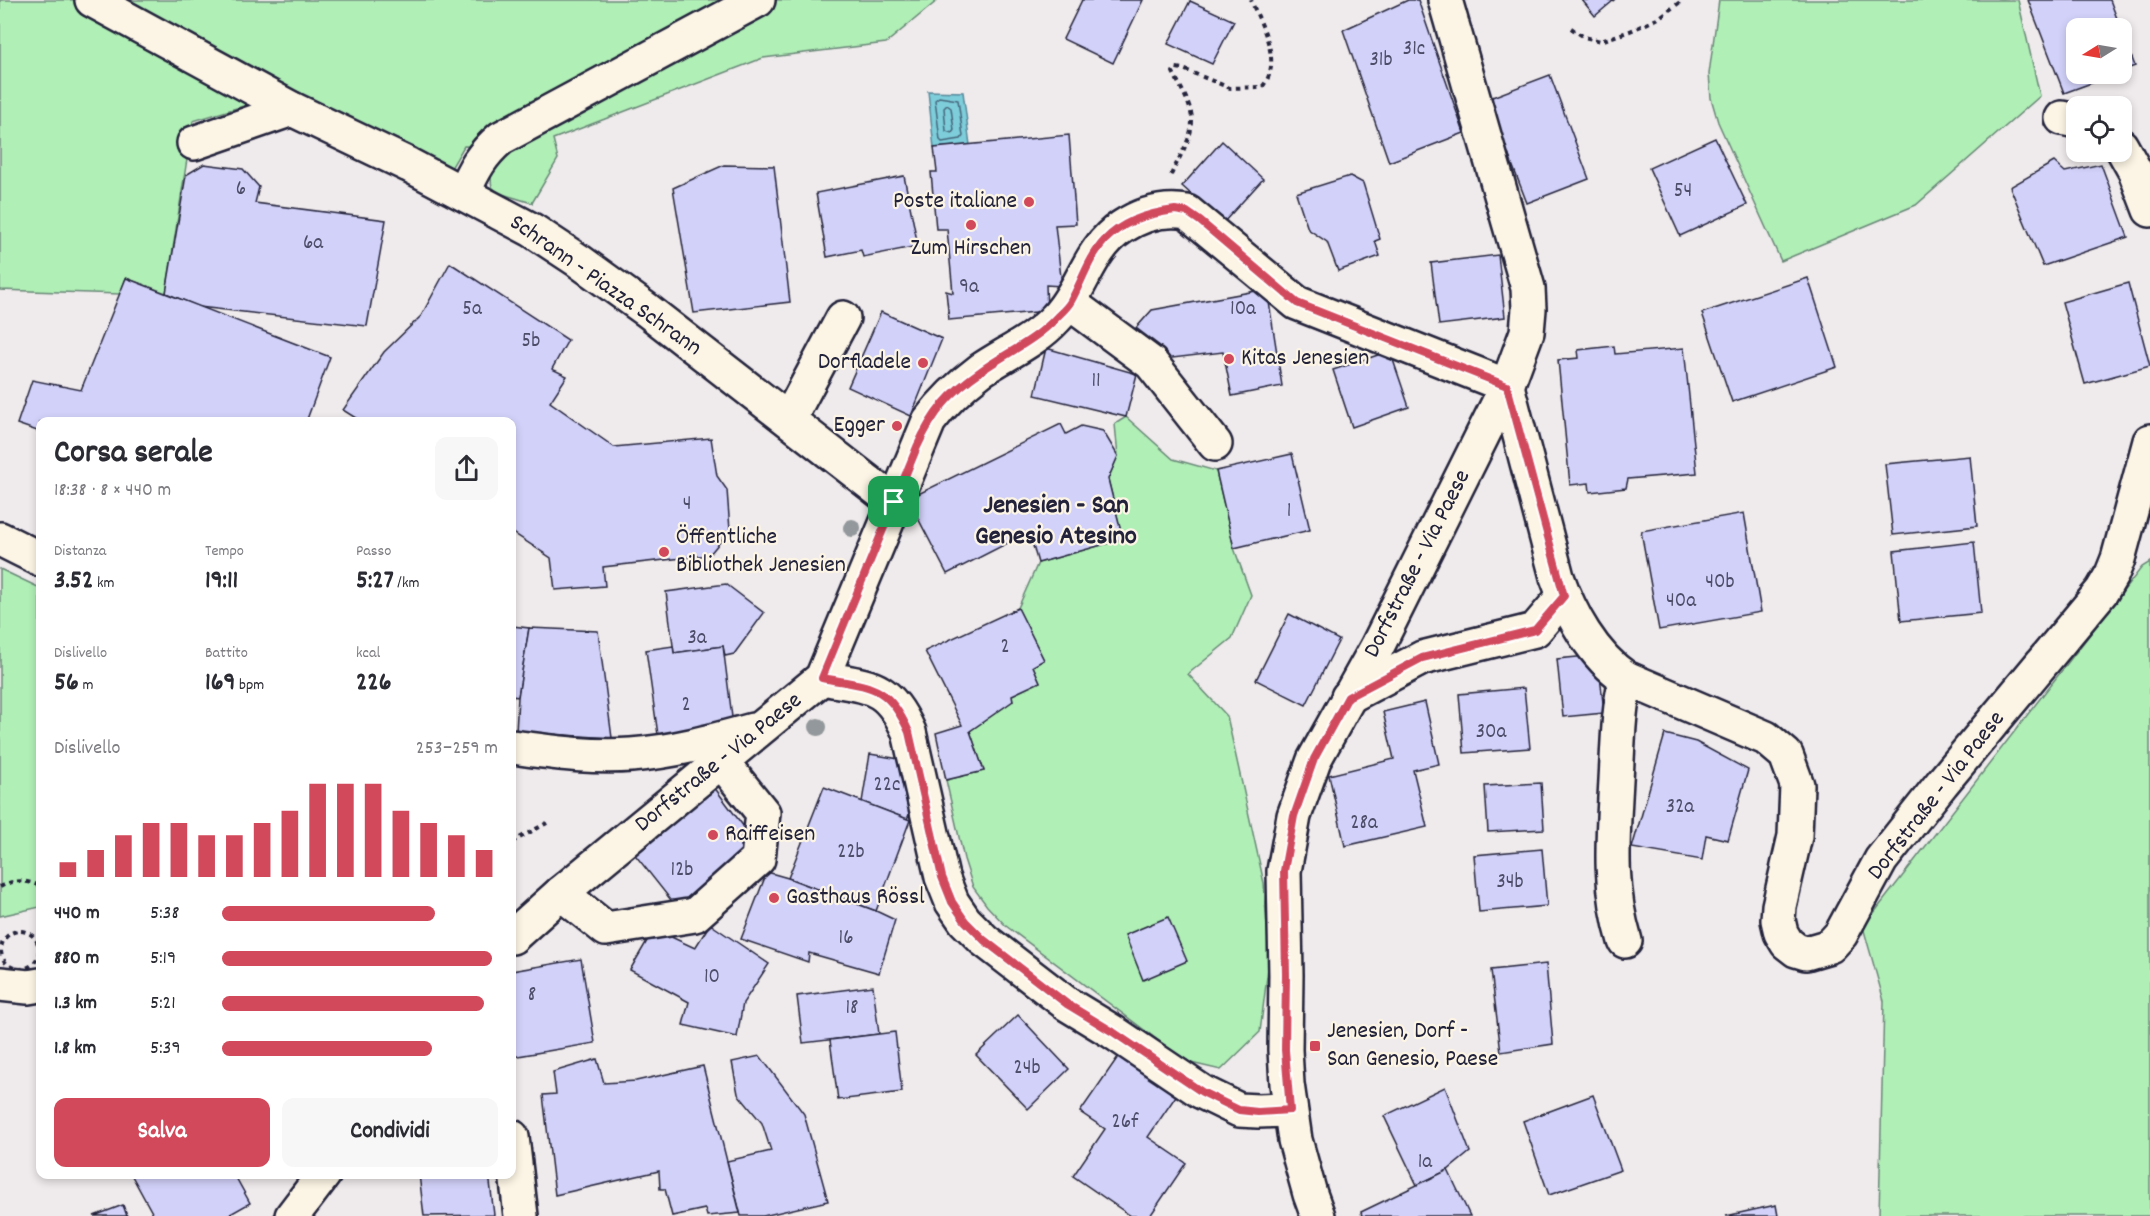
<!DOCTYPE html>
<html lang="it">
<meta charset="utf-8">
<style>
:root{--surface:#fff;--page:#f7f7f7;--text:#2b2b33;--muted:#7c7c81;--accent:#d1495b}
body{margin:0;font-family:Dekko,sans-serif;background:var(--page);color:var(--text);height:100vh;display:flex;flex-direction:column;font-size:22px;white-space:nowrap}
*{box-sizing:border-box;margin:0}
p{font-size:20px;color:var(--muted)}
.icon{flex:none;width:33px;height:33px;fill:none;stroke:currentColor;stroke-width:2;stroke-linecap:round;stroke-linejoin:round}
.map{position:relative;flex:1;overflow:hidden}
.drawer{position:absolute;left:36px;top:417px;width:480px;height:762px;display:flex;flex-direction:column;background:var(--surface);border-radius:12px;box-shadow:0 3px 9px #0003}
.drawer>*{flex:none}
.needle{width:39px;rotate:259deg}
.controls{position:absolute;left:2066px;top:18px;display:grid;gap:12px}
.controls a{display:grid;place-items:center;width:66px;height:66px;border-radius:12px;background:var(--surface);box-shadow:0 3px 9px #0003;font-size:30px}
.pin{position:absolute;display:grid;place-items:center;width:51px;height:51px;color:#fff;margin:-26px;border-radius:12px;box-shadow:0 3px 9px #0006}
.round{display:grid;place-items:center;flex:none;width:63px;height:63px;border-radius:12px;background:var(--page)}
.summary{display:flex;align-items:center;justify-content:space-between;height:102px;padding:0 18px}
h1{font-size:33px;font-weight:800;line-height:45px}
.stats{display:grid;grid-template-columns:repeat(3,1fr);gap:9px;height:102px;padding:6px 18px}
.stats div{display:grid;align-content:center}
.stats b{font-size:26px;font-weight:800}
.stats small{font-size:16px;font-weight:400}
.stats p{font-size:16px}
.chart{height:168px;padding:12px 18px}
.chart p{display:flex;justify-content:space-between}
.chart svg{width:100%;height:108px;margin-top:6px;stroke:var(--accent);stroke-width:6}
.primary-button{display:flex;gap:12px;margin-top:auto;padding:12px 18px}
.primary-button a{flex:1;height:69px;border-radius:12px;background:var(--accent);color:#fff;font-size:24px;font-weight:800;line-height:69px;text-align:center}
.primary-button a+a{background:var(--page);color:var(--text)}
ul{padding:0 18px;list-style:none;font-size:20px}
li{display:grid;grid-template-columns:96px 72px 1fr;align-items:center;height:45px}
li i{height:15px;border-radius:8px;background:var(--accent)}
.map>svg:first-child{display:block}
.green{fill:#b0efb6;stroke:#698878;stroke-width:1.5}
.water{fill:#7dcdda;stroke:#59899a;stroke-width:1.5}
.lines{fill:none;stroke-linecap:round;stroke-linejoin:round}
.shore{stroke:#46667b;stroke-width:1.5}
.building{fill:#d2d1f9;stroke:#22223b;stroke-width:1.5}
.minor-casing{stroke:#22223b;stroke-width:38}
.path{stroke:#22223b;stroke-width:4;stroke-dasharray:4.5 4.5;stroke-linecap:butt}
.minor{stroke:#fcf5e5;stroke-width:33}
.tree{fill:#92989b}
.route-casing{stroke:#fff;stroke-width:12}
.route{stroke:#d1495b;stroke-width:8}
.poi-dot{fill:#d1495b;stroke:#fcf5e5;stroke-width:2}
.labels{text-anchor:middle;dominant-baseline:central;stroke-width:4.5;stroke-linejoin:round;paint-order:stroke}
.number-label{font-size:21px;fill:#4e4e6a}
.poi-label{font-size:24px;fill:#22223b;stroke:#fcf5e5;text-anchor:start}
.street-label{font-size:24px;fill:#22223b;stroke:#fcf5e5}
.quarter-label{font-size:27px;font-weight:bold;fill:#22223b;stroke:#fcf5e5}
</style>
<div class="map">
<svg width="2150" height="1216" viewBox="0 0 2150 1216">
<rect width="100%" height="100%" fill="#efeaeb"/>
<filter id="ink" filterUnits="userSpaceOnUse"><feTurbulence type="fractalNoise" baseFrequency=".0167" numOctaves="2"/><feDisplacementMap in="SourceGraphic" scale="12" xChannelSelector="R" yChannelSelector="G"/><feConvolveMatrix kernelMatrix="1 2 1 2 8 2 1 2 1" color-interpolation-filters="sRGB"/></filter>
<g filter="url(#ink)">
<g class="green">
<path d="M0,0H938L886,43L763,58L553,139L558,159L532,203L499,193L492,187C488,169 498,159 510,147L464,146L450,170L293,91L193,121L166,293L126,278L120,294L0,290Z"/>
<polygon points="1719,0 2018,0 2040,96 1916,205 1781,261 1718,122 1711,98 1709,74"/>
<polygon points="1126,417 1173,459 1216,471 1234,548 1251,595 1232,638 1188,674 1227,716 1264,883 1269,960 1260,1032 1221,1070 1191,1063 1175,1053 1006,926 987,906 973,887 964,859 946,780 984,771 970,731 1013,701 1012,695 1040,682 1033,666 1044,660 1018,608 1038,563 1123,539 1108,479 1118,456 1115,424"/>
<polygon points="2150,562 2150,1216 1879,1216 1884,1001 1863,927 2142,567"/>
<polygon points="0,569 40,588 40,907 0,916"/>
</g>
<polygon class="water" points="928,91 963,92 970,145 934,148"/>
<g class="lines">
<g class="shore">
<polygon points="939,97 958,100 963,136 961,139 942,142 940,140 935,100"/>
<polygon points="947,105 951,108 954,130 952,133 946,131 944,108"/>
</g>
</g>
<g class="building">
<polygon points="1082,0 1143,0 1113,63 1063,39"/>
<polygon points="1408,0 1418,0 1464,133 1389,162 1343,30"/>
<polygon points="1582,0 1614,0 1595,16"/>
<polygon points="2028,0 2110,0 2135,66 2121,71 2121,28 2076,28 2076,74 2116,74 2064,93"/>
<polygon points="1190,1 1234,21 1212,64 1168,44"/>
<polygon points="1550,75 1589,179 1527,203 1487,99"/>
<polygon points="1069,135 1076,224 1055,225 1062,286 1046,285 1047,311 949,320 946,291 953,293 947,229 936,229 931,172 937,172 934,148"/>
<polygon points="1715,138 1747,205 1680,236 1649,168"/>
<polygon points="1222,141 1263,179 1223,223 1182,186"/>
<polygon points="2054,162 2065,172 2101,164 2128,237 2043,266 2010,187"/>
<polygon points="204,164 243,169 259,187 255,203 386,220 367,326 199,307 166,293 186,175"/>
<polygon points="724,165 774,166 790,302 694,313 673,188"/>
<polygon points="904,176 918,246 863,257 861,250 827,257 816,193"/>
<polygon points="1350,176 1363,183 1380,239 1375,241 1380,256 1338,271 1327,242 1308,229 1296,193"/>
<polygon points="1498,255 1505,317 1439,325 1431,263"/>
<polygon points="450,263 568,340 552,369 567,376 550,402 614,447 711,438 717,476 727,490 730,530 709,555 603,567 605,586 555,590 551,558 512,532 512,422 362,422 343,410 384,352 421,316"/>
<polygon points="126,278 330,357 306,422 40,422 40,432 17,424 32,380 81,390"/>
<polygon points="1808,278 1837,367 1732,402 1702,313"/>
<polygon points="2128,283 2150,366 2085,384 2062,302"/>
<polygon points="1267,289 1282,386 1232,396 1223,352 1164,359 1161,347 1136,328 1152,310"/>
<polygon points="881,312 942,339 911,416 848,387"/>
<polygon points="1614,346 1615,354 1684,348 1697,473 1628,479 1626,488 1590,492 1589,483 1570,485 1558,360 1579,358 1578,350"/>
<polygon points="1046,348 1137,374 1126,417 1035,395"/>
<polygon points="1390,351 1409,407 1352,427 1333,370"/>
<polygon points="1061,424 1066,434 1081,426 1103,431 1118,456 1108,479 1123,539 1038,563 1029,532 947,574 908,499"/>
<polygon points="1292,454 1310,530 1234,548 1216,471"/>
<polygon points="1970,456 1977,526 1893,535 1885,464"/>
<polygon points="1744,513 1761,612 1659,630 1641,531"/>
<polygon points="1974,542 1981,613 1901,621 1894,551"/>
<polygon points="726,584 764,613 734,654 725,656 723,646 674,653 666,592"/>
<polygon points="1018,608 1044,660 1033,666 1040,682 1012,695 1013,701 970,731 984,771 946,780 936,733 962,725 925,651"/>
<polygon points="1289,614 1339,640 1306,705 1256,680"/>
<polygon points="512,626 529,628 518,697 512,696"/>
<polygon points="529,628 598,631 612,738 516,732 518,697"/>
<polygon points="673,646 674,653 723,646 733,725 658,735 646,650"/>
<polygon points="1598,655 1604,713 1563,717 1557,659"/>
<polygon points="1524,688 1530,748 1464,753 1459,694"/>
<polygon points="1425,702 1439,764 1413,770 1427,827 1345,846 1329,775 1394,759 1383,712"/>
<polygon points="1665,734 1696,742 1748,770 1728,840 1706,835 1702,860 1632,848"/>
<polygon points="870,754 905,760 916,799 907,819 862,802"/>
<polygon points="1541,783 1544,829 1488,832 1485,786"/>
<polygon points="714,787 756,843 678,909 632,851"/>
<polygon points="824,787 910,820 876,911 788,878"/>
<polygon points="1542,849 1547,906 1479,912 1474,855"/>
<polygon points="767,872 788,878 876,911 895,920 879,973 809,953 808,962 741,939"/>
<polygon points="1168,917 1187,961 1143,980 1125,935"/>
<polygon points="710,924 769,964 743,1003 737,1037 683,1025 689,1002 630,970 654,929 695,948"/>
<polygon points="581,959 595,1043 512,1057 512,971"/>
<polygon points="1546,964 1553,1044 1501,1052 1491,970"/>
<polygon points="873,986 879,1034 803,1043 797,996"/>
<polygon points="1018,1015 1069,1069 1028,1109 976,1055"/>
<polygon points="895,1032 902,1092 838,1100 830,1040"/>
<polygon points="1120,1054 1178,1093 1148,1137 1186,1163 1150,1216 1131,1216 1073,1176 1105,1129 1080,1112"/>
<polygon points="760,1056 804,1114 828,1201 763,1216 741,1216 727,1161 771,1151 762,1123 738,1094 732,1062"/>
<polygon points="597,1059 604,1083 636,1081 703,1066 740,1213 707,1216 705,1209 672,1216 665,1189 660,1189 659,1171 555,1195 543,1095 556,1094 553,1072"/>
<polygon points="1445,1087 1470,1152 1448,1170 1417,1185 1384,1116"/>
<polygon points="1593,1095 1621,1170 1549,1195 1523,1121"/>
<polygon points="1448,1170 1470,1216 1362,1216 1361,1212"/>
<polygon points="131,1174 234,1174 250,1203 227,1216 154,1216"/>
<polygon points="419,1174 489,1174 494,1215 424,1216"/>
<polygon points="123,1205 127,1216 94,1216"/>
<polygon points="1776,1205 1778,1216 1726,1216"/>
</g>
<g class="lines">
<defs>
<g id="minor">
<polyline points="92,0 292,109 409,165 532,230 579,261 647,310 894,502"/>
<polyline points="2062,118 2076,121"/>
<polyline points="194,143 292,109"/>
<polyline points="2121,146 2135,171 2150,210"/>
<path d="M463,193C474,169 481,155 501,138L758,0"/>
<polyline points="1070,303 1151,363 1215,444"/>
<polyline points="789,419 843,318"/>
<polyline points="0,539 40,559"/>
<path d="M822,678C870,687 887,683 909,732L942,877L952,902L965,921L984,940L1067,1004L1113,1032L1202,1092L1239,1110L1258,1111L1290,1110"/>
<polyline points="1348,697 1422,658 1535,630 1564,596"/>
<path d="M512,747C551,752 591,758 631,755C672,752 713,741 753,730"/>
<polyline points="561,893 606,929 695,915 758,859 763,813 721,761"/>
<path d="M512,937L561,893L822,678L929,421C943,402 961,385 981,370C1006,353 1035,341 1056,318C1083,290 1088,249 1122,227C1142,214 1164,208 1187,212L1297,303L1507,386L1557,577C1570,614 1593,656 1626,678L1766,738L1786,755L1797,785L1795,836L1779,906L1778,920L1781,933L1787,943L1796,950L1806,953L1830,946L1841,934L1881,860L1942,783L2102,591L2112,574L2118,559L2150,441"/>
<path d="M1625,941C1608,885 1613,837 1616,780C1618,746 1618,712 1626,678"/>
<polyline points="0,984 28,987 40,985"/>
<polyline points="512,1137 521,1216"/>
<polyline points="292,1216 324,1174"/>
<polyline points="1318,1216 1310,1194 1295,1140 1287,1084 1285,1050 1286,975 1284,871 1294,816 1314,760 1377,647 1507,386 1527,332 1529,309 1528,288 1445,0"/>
</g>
</defs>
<use href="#minor" class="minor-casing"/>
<g class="path">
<polyline points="1571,28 1584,37 1601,41 1630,31 1657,19 1683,0"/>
<path d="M1171,175C1178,159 1192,139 1192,121C1192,105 1180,87 1173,72L1176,68L1183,69L1230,88L1262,87C1284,62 1261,26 1251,0"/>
<polyline points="512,842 547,823"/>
<path d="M0,887C13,879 27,880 40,886"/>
<circle cx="20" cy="950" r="19"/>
</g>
<use href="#minor" class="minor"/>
</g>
<g class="tree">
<circle cx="852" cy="528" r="9"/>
<circle cx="818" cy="727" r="9"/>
</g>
</g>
<g class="lines" filter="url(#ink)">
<defs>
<path id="route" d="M1175,210L1187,212L1200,221L1297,303L1507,386L1564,596L1535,630L1422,658L1348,697L1314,759L1294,816L1284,871L1286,975L1285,1050L1290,1110L1258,1112L1239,1110L1202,1092L1113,1032L1067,1004L984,940L965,921L952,902L942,877L909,732C887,683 870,687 822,678L917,447C933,412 949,393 981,371C1006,353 1035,341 1056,318C1061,313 1068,307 1071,301C1082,281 1089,257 1105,240C1123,221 1150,213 1175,210Z"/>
</defs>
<use href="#route" class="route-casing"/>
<use href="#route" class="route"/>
</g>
<g class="poi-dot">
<circle cx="1029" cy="202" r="6"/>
<circle cx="971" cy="225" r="6"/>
<circle cx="1229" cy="359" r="6"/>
<circle cx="923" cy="363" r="6"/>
<circle cx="897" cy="426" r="6"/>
<circle cx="664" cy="552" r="6"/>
<circle cx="713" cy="835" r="6"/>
<circle cx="774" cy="898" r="6"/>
<rect x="1309" y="1040" width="12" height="12" rx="3"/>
</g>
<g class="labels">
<g class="number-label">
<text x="1414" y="50">31c</text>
<text x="1381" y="61">31b</text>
<text x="241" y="190">6</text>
<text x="1683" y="192">54</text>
<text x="313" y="244">6a</text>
<text x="969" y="288">9a</text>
<text x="472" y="310">5a</text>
<text x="1243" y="310">10a</text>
<text x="531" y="342">5b</text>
<text x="1096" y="382">11</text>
<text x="687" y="505">4</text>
<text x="1289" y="512">1</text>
<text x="1720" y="583">40b</text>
<text x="1681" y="602">40a</text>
<text x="697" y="639">3a</text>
<text x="1005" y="648">2</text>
<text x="686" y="706">2</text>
<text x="1491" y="733">30a</text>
<text x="887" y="786">22c</text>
<text x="1680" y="808">32a</text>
<text x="1364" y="824">28a</text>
<text x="851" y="853">22b</text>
<text x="682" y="871">12b</text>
<text x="1510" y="883">34b</text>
<text x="846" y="939">16</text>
<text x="712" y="978">10</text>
<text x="532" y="996">8</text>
<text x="852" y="1009">18</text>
<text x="1027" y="1069">24b</text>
<text x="1125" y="1123">26f</text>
<text x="1425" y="1163">1a</text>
</g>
<g class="poi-label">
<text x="1017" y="202" text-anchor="end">Poste italiane</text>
<text x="971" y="249" text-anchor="middle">Zum Hirschen</text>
<text x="1241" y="359">Kitas Jenesien</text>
<text x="911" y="363" text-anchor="end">Dorfladele</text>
<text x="885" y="426" text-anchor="end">Egger</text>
<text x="676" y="538">Öffentliche<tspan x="676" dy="28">Bibliothek Jenesien</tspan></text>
<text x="725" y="835">Raiffeisen</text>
<text x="786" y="898">Gasthaus Rössl</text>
<text x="1327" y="1032">Jenesien, Dorf -<tspan x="1327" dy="28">San Genesio, Paese</tspan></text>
</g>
<g class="street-label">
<text transform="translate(605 286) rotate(35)">Schrann - Piazza Schrann</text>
<text transform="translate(1418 564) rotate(-63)">Dorfstraße - Via Paese</text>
<text transform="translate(719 763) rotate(-39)">Dorfstraße - Via Paese</text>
<text transform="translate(1937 796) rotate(-52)">Dorfstraße - Via Paese</text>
</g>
<g class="quarter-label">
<text x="1056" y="506">Jenesien - San<tspan x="1056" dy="31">Genesio Atesino</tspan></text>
</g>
</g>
</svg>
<div class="controls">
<a><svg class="needle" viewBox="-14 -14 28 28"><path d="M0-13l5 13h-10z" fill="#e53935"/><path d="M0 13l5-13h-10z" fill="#7c7c81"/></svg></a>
<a><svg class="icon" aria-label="locate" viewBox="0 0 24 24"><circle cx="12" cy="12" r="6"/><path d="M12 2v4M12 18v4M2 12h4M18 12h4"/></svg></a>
</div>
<div class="pin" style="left:894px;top:502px;background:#1e9e55"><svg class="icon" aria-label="arrive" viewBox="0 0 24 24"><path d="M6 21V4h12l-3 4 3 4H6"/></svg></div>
<section class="drawer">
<div class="summary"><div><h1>Corsa serale</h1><p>18:38 · 8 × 440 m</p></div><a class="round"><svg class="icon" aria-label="share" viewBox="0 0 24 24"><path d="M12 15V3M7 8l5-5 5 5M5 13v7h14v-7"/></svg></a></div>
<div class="stats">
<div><p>Distanza</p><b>3.52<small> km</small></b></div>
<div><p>Tempo</p><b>19:11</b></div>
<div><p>Passo</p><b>5:27<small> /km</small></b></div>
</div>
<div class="stats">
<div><p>Dislivello</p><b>56<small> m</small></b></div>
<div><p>Battito</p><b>169<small> bpm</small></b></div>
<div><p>kcal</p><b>226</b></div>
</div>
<div class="chart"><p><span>Dislivello</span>253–259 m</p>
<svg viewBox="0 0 160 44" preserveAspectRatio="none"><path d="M5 44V38M15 44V33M25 44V27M35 44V22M45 44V22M55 44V27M65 44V27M75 44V22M85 44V17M95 44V6M105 44V6M115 44V6M125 44V17M135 44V22M145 44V27M155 44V33"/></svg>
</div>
<ul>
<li><b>440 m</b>5:38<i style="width:77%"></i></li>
<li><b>880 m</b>5:19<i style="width:98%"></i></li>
<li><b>1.3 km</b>5:21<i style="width:95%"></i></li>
<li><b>1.8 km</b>5:39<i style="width:76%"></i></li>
</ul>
<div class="primary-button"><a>Salva</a><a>Condividi</a></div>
</section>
</div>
